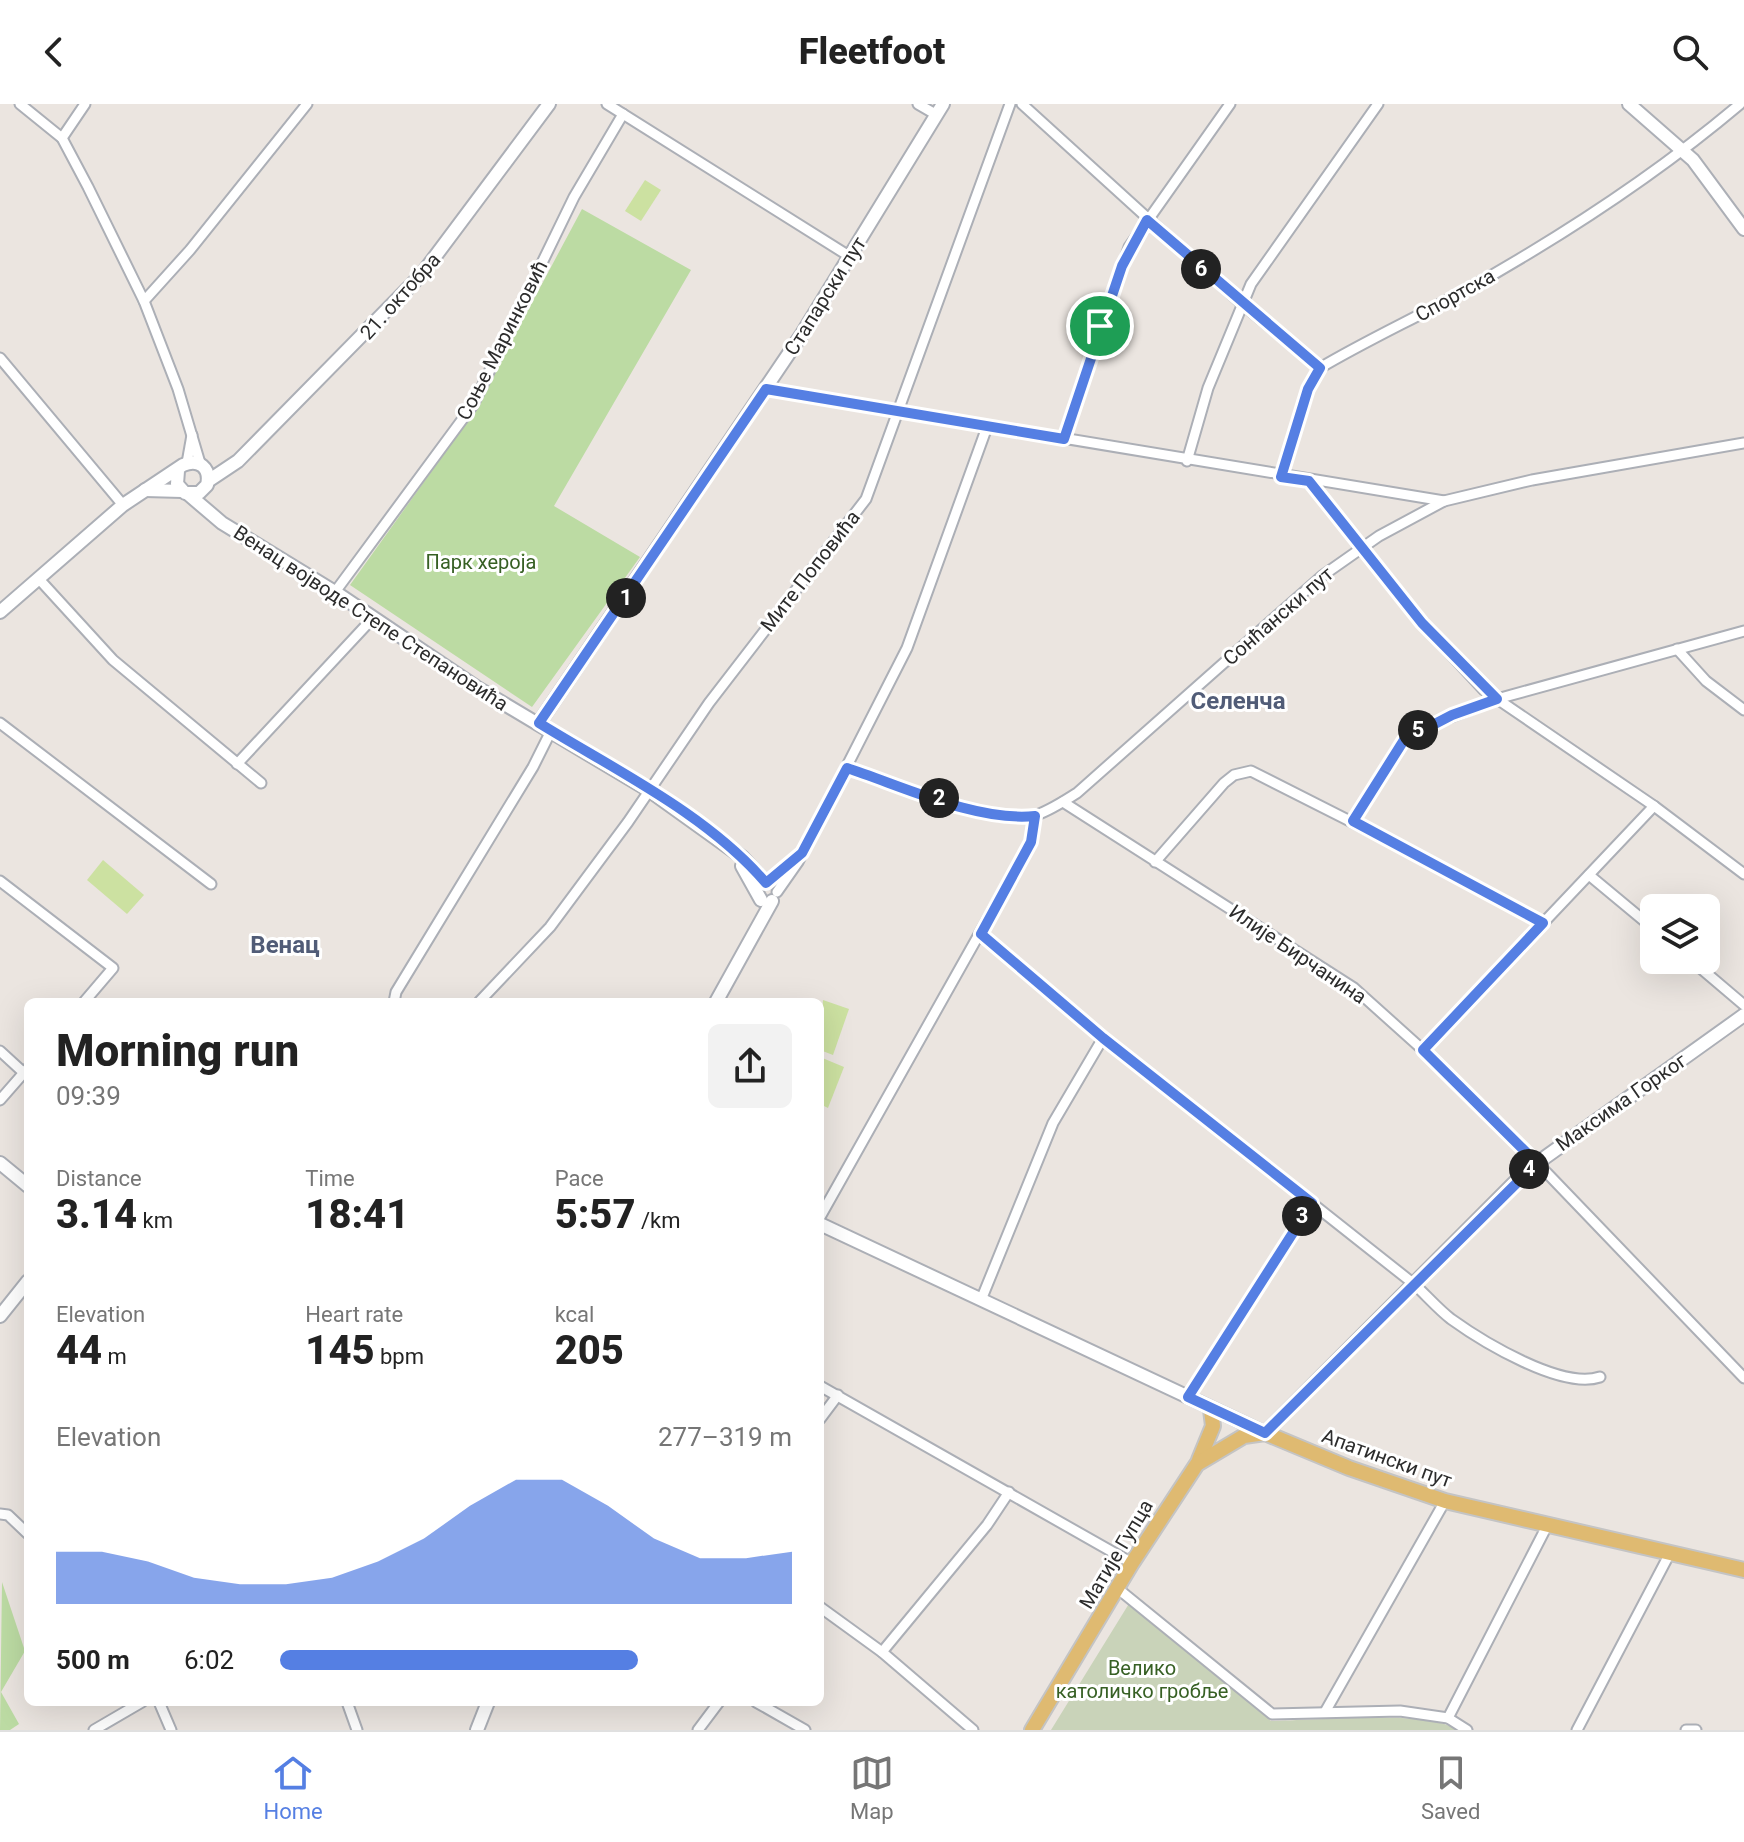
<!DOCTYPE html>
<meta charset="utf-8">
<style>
:root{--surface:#fff;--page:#f2f2f2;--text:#222;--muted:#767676;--line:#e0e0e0;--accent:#557fe3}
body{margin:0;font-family:Roboto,sans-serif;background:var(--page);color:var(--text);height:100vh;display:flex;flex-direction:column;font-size:30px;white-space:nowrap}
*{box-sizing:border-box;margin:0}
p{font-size:26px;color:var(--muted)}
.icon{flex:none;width:44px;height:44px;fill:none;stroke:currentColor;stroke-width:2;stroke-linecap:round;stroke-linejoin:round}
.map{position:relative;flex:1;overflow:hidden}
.details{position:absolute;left:24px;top:894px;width:800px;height:708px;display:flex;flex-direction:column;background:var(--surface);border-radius:12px;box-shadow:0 8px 32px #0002}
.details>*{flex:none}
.fabs{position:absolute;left:1640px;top:790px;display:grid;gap:16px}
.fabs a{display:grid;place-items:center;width:80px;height:80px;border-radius:12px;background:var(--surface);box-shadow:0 8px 32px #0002;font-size:40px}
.pin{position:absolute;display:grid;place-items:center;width:68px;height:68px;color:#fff;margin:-34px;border:4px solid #fff;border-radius:50%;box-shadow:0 2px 8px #0007}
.km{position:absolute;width:40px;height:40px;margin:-20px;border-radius:50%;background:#222;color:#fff;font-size:22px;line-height:40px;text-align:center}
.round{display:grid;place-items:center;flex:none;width:84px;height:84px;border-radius:12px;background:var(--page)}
.summary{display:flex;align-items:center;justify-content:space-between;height:136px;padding:0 32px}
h1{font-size:44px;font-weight:800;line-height:60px}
.figures{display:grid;grid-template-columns:repeat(3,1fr);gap:12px;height:136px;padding:8px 32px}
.figures div{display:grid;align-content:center}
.figures b{font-size:40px;font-weight:800}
.figures small{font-size:22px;font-weight:400}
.figures p{font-size:22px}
.chart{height:224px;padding:16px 32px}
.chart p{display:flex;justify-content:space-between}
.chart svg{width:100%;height:144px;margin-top:8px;fill:var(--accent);opacity:.7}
ul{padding:0 32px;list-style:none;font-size:26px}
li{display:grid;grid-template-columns:128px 96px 1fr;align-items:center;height:60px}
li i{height:20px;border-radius:10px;background:var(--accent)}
header{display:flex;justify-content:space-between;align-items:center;height:104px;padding:0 32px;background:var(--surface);font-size:36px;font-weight:800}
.tab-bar{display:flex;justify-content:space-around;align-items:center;height:112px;border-top:2px solid var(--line);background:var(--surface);font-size:22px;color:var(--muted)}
.tab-bar a{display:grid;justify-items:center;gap:4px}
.tab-bar .selected{color:var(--accent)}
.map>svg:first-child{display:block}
.green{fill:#bcdba3}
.cemetery{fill:#c9d3b9}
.pitch{fill:#cce1a1}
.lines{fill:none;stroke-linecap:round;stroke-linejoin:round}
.street-casing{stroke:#acafb6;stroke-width:13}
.secondary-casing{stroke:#acafb6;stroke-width:16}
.primary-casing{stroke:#c4c4c4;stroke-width:18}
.street{stroke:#fff;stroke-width:9}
.secondary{stroke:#fff;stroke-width:12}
.primary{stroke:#dfba71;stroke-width:14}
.route-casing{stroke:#fff;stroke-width:16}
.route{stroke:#557fe3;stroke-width:10}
.labels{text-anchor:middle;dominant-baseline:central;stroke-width:6;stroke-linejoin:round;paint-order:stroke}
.street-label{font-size:20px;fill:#2c2c2c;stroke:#fff}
.park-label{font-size:20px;fill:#376024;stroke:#fff}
.quarter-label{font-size:24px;font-weight:bold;fill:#515c77;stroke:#fff}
</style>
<header><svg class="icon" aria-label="back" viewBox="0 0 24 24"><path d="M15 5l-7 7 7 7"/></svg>Fleetfoot<svg class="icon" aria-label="search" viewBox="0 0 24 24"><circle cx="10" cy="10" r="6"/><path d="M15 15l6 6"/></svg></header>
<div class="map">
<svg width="1744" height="1626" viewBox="0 0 1744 1626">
<rect width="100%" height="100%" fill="#ebe5e0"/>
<g class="green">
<polygon points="582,105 691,166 554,402 640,453 532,603 350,481 472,311"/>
<polygon points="2,1478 25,1547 1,1588 19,1620 10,1626 0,1626"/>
</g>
<path class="cemetery" d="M1130,1498L1271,1617C1311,1617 1428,1605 1457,1626H1051Z"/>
<g class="pitch">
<polygon points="645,76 661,86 641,117 625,107"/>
<polygon points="103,756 144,791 127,810 87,776"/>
<polygon points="823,896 849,905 833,951 820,946"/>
<polygon points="820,953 844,963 828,1004 820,1000"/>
</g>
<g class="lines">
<defs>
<g id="street">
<polyline points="20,0 62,34 88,83 144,197 178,285 200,359"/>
<polyline points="607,0 849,152"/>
<polyline points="918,0 937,11"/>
<polyline points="1022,0 1241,199 1320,264"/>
<polyline points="62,34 85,0"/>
<polyline points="144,197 190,146 307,0"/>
<polyline points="0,254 123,401"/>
<polyline points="766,285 1444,397"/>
<polyline points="1064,335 1129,143 1230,0"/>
<polyline points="1187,357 1208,284 1251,180 1378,0"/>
<polyline points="187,359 192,331"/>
<path d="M1281,373L1308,285L1320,264C1367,236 1418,213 1466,186C1562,132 1656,71 1740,0"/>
<polyline points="1309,377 1422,519 1484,586 1654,702 1744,770"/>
<polyline points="38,474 113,556 261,679"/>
<polyline points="335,488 473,301 574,93 623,10"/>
<polyline points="1677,545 1706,577 1744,606"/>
<polyline points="0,619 211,780"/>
<polyline points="237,660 372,515"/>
<path d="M847,664C890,678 992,722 1033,712C1048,708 1064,697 1077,689L1322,472L1379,432L1444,397L1532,376L1744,339"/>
<polyline points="1063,698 1354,884 1423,946 1547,1069 1744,1274"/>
<polyline points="1353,717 1397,645 1411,629 1497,595 1744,527"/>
<polyline points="1155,758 1224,679 1234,671 1251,667 1425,755 1543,819"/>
<polyline points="1589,771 1654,825"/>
<polyline points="0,777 113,864 84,898"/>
<polyline points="769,779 799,751"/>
<polyline points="777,788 798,758 907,544 987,323"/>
<path d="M981,830L1103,934L1414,1180C1426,1191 1438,1205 1451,1215C1483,1238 1562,1286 1600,1273"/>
<polyline points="1691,856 1744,901"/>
<polyline points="394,898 396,888 533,663 551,627"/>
<polyline points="479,898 550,823 628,718 709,599 866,395 1010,0"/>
<polyline points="1423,946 1654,702"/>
<polyline points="0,947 24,969"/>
<polyline points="0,996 28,964"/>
<polyline points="820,1113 1031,738 1035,712"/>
<polyline points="981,1196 1053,1019 1103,934"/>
<polyline points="820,1282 1132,1459"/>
<polyline points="1188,1293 1312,1099"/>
<polyline points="820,1315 838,1291"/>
<polyline points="0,1410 8,1411 28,1430"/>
<polyline points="1117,1484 1272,1610 1400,1607 1448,1614 1467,1626"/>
<polyline points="820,1503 882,1548 973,1626"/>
<polyline points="882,1548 987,1421 1009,1388"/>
<polyline points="159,1598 171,1626"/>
<polyline points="347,1598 357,1626"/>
<polyline points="756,1598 805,1626"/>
<polyline points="1325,1608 1445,1397"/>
<polyline points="1448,1614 1548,1420"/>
<polyline points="94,1626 142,1598"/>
<polyline points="698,1626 719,1598"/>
<polyline points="1577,1626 1670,1449"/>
<polyline points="1686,1626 1696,1626"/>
</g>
<g id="secondary">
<polyline points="1629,0 1693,56 1744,125"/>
<polyline points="208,377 238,357 422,170 549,0"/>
<polyline points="145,386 182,387"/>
<polyline points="188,390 222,419 335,488 476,583 650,687 742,753 766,779"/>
<path d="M0,508L123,401L183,361C199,354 211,364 207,381L199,389H185L177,380L178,367"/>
<polyline points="539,619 802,230 943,0"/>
<polyline points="742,762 761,796"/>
<polyline points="716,898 772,797"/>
<polyline points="0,1059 28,1082"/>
<polyline points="820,1120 1265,1329 1526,1067 1744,911"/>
<polyline points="0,1212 28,1177"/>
<polyline points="477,1626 488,1598"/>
</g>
<g id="primary">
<polyline points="1199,1356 1213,1322 1211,1306"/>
<polyline points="1032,1626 1132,1459 1197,1360 1244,1332 1265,1329 1349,1364 1445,1397 1744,1466"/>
</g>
</defs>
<use href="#street" class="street-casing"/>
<use href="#secondary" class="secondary-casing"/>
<use href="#primary" class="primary-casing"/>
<use href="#street" class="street"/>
<use href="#secondary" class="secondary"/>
<use href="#primary" class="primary"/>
</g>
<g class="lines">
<defs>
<path id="route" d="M1147,116L1320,264L1308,285L1281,373L1309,377L1422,519L1497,595L1452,611L1404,636L1353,717L1543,819L1423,946L1537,1059L1265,1329L1188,1293L1312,1099L1103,934L981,830L1031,738L1035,712C977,718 902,682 847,664L802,749L766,779C707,710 615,666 539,619L766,285L1064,335L1122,162Z"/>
</defs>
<use href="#route" class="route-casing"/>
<use href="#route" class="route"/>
</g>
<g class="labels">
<g class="street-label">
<text transform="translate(1455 191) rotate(-29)">Спортска</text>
<text transform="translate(400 192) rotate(-48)">21. октобра</text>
<text transform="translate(825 192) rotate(-58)">Стапарски пут</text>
<text transform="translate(502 236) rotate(-63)">Соње Маринковић</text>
<text transform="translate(810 467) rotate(-52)">Мите Поповића</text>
<text transform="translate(1278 512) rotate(-41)">Сонћански пут</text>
<text transform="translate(371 514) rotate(33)">Венац војводе Степе Степановића</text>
<text transform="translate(1298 850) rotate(34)">Илије Бирчанина</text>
<text transform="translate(1621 998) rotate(-35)">Максима Горког</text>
<text transform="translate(1387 1354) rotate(20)">Апатински пут</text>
<text transform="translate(1116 1450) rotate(-59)">Матије Гупца</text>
</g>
<g class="park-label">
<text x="481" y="458">Парк хероја</text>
<text x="1142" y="1564">Велико<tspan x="1142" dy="23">католичко гробље</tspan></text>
</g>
<g class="quarter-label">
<text x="1238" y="597">Селенча</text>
<text x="285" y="841">Венац</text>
</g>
</g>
</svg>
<div class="fabs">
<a><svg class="icon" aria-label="layers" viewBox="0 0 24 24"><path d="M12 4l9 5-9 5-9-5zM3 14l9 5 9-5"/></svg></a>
</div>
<div class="pin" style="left:1100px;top:222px;background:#1e9e55"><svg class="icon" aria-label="arrive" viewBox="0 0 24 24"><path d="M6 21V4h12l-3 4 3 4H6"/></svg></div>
<b class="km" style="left:626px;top:494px">1</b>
<b class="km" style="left:939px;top:694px">2</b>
<b class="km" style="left:1302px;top:1112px">3</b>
<b class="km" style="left:1529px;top:1065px">4</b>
<b class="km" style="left:1418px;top:626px">5</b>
<b class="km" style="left:1201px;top:165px">6</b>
<section class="details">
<div class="summary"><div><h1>Morning run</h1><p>09:39</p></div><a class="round"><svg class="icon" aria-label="share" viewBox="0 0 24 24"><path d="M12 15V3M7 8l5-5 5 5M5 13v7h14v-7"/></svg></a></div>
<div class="figures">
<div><p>Distance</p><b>3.14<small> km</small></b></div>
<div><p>Time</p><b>18:41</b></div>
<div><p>Pace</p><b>5:57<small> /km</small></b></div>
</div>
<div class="figures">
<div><p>Elevation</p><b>44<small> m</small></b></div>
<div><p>Heart rate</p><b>145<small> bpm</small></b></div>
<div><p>kcal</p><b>205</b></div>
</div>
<div class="chart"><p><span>Elevation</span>277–319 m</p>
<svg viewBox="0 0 160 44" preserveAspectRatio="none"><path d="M0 44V28L10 28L20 31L30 36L40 38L50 38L60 36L70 31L80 24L90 14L100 6L110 6L120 14L130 24L140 30L150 30L160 28V44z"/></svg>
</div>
<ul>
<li><b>500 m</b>6:02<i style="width:70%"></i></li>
</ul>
</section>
</div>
<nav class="tab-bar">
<a class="selected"><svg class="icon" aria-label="home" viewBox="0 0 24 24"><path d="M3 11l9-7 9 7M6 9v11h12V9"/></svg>Home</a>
<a><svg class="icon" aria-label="map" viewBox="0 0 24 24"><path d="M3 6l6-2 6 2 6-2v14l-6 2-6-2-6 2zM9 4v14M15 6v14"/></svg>Map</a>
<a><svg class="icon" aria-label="saved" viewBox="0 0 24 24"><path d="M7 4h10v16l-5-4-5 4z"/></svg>Saved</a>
</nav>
